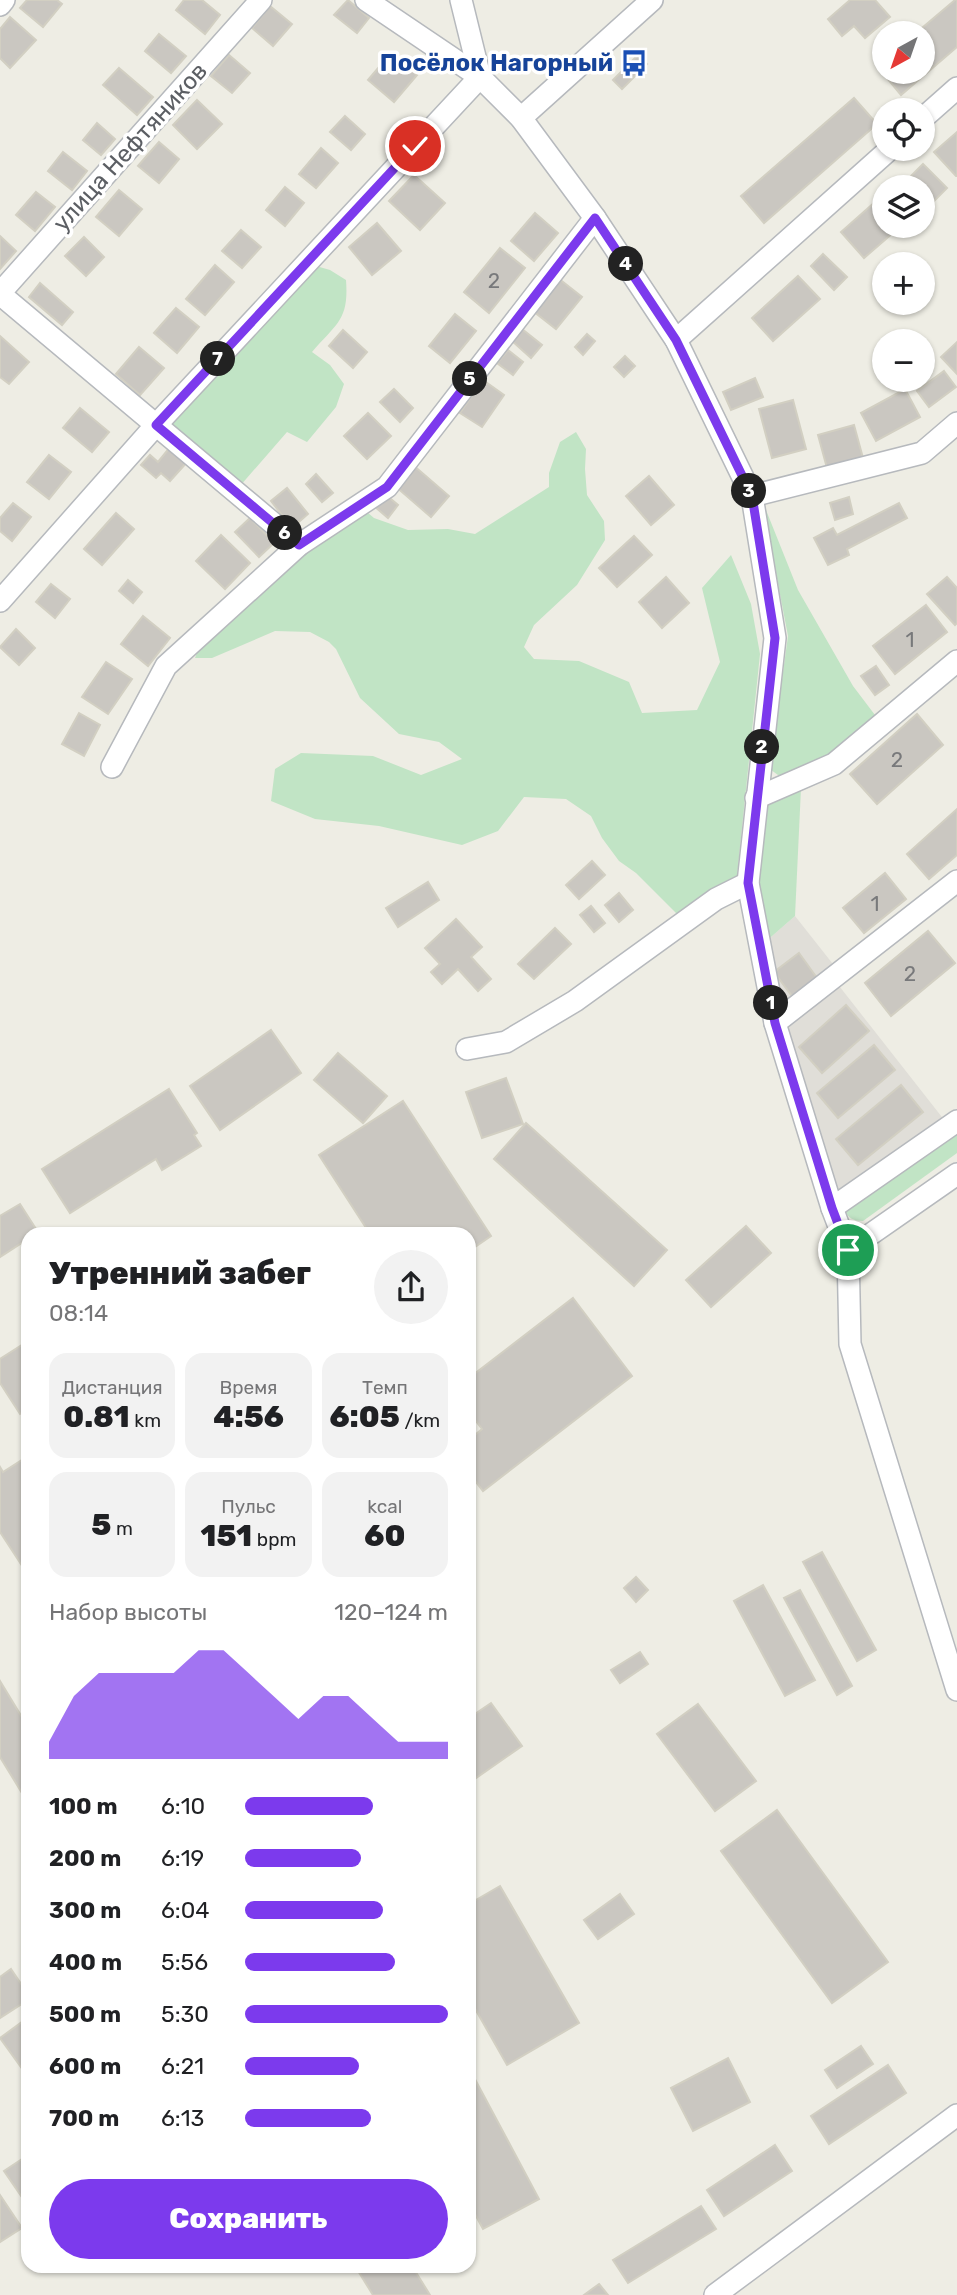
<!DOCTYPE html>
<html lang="ru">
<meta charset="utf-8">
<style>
:root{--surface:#fff;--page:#f2f2f2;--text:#202124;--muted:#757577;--accent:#7c3aed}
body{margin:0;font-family:Rubik,sans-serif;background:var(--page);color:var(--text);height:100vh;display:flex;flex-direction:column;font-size:26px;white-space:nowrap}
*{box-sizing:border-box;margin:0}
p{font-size:23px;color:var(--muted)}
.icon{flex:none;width:38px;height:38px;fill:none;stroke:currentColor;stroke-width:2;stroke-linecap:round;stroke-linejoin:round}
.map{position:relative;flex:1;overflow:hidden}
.panel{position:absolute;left:21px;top:1227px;width:455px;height:1046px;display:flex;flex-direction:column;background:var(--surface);border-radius:21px;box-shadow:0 2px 5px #0004}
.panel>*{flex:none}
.needle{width:46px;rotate:220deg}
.buttons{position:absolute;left:872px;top:21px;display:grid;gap:14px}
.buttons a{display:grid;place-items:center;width:63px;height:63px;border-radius:50%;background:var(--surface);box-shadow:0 2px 5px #0004;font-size:35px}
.pin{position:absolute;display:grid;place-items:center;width:60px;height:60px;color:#fff;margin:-30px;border:4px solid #fff;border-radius:50%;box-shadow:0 2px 7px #0007}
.km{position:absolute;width:35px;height:35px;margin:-18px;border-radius:50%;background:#222;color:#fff;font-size:19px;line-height:35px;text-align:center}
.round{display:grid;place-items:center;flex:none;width:74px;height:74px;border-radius:37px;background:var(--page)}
.overview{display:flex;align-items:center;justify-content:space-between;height:119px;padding:0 28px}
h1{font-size:32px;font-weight:800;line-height:52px}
.metrics{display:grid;grid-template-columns:repeat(3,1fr);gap:10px;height:119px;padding:7px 28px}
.metrics div{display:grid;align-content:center;border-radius:18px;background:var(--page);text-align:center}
.metrics b{font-size:30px;font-weight:800}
.metrics small{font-size:19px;font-weight:400}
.metrics p{font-size:19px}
.chart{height:196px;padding:14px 28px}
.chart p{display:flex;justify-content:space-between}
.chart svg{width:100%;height:126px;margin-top:7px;fill:var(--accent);opacity:.7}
.button{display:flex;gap:14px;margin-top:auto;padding:14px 28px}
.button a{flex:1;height:80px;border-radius:42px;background:var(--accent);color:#fff;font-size:28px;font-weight:800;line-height:80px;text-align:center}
ul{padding:0 28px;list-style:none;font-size:23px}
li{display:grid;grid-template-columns:112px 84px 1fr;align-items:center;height:52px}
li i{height:18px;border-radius:9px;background:var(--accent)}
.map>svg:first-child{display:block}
.industrial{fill:#e0ded8}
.green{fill:#c1e4c5}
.building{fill:#cac7c1;stroke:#d2cfc2;stroke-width:2}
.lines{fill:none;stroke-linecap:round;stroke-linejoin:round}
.minor-casing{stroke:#b6b9bd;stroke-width:24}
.minor{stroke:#fff;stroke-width:21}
.route-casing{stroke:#fff;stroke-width:14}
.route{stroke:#7c3aed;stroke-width:9}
.labels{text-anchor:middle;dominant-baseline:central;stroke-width:7;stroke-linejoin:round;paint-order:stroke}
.number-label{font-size:21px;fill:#78797b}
.transit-label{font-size:24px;font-weight:bold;fill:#164399;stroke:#fff;text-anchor:end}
.street-label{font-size:24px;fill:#5c5f64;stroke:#fff}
</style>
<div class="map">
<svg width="957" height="2295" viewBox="0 0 957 2295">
<rect width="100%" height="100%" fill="#eeede4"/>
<polygon class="industrial" points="795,916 836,968 836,982 945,1121 835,1202 764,943"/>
<g class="green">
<path d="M316,266L330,270L346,280C349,320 337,323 312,352L330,365L344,384L336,407L307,442L287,432L240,486L168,428L216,371Z"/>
<polygon points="576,432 586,449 585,469 587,495 604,521 605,540 577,585 534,625 524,647 534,659 579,661 629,682 642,713 697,710 720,662 702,588 731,555 751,604 760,654 737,876 677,914 636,873 619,861 602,838 591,816 566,799 524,797 498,831 462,845 379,826 315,819 271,801 275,769 301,753 373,756 421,775 462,759 439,742 399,734 360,698 336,649 329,642 310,632 275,631 212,658 195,658 201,642 284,566 361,507 374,518 408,530 448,529 475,534 549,487 549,473 560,442"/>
<polygon points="762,500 798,590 853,686 878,719 829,760 789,783 767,767 776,723 788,636"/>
<polygon points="801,788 795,916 764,943 759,901 761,808 769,798"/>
<path d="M957,1124V1153L863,1221C853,1221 848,1218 844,1209Z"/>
</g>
<g class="building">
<polygon points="27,0 57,0 62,4 43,27 20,8"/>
<polygon points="184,0 202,0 220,15 205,34 176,10"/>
<polygon points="348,0 369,18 357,33 334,15"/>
<polygon points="850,0 875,0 890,17 865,38 854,26 842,36 828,19"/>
<polygon points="955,0 957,0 957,47 901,95 877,66 884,61 884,72 922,72 922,33 916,33"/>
<polygon points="270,6 292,24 273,46 252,28"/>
<polygon points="10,17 36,40 10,68 0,58 0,29"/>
<polygon points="159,34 186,56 171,73 145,51"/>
<polygon points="391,53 417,75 394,102 368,80"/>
<polygon points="229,55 250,73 232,93 211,76"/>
<polygon points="638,55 647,64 622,89 613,80"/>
<polygon points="119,68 153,97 137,115 103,85"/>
<polygon points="854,98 877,124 764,223 741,196"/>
<polygon points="197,100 222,124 197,149 173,125"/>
<polygon points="345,116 365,134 351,150 330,132"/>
<polygon points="97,123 115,139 101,155 83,140"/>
<polygon points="957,132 957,176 956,176 934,152"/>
<polygon points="159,142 179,159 159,183 138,166"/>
<polygon points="321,148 338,163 316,188 299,174"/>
<polygon points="63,152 87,171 72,190 48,171"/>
<polygon points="923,164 947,188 925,210 922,207 922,187 901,186"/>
<polygon points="414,175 445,203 420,230 389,201"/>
<polygon points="285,187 304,203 285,226 266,210"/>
<polygon points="119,190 142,209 119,236 96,217"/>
<polygon points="36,192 55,207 35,231 16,215"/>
<polygon points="884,194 884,226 901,226 864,258 841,232"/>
<polygon points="535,213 558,233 534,261 511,241"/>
<polygon points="377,223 401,251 372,275 349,247"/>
<polygon points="241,230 261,247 242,268 222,251"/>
<polygon points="0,236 16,251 0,269"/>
<polygon points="84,237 104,257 86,276 65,256"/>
<polygon points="500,248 525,268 489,313 464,292"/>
<polygon points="823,254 847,277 834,290 811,266"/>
<polygon points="215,265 234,282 205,315 186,299"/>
<polygon points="798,276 820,299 773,341 752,318"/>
<polygon points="558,278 582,297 556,329 533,311"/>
<polygon points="40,283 73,312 62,325 29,297"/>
<polygon points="176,308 199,327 177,353 154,333"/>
<polygon points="455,314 476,331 450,363 429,346"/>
<polygon points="522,329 542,345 531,358 512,341"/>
<polygon points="343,330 367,352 353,368 329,346"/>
<polygon points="587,334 595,341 583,355 575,347"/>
<polygon points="0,336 29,362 9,384 0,377"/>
<polygon points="957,342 957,374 941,357"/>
<polygon points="139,347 164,368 140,395 116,374"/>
<polygon points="508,350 523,362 513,375 497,363"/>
<polygon points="625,356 635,366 624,377 614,367"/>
<polygon points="944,371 956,387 929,407 917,391"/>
<polygon points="755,378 763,397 731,410 723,392"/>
<polygon points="483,380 504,395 482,427 460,413"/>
<polygon points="394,389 413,408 400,422 380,402"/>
<polygon points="905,389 920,417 876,441 861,413"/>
<polygon points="793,400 806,449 772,458 759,409"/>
<polygon points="80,408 109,432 92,452 63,428"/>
<polygon points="368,413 391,436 367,459 344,436"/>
<polygon points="854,425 863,458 827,468 818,435"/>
<polygon points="171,446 188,461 170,481 161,473 156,478 141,465 150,455 158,462"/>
<polygon points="49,455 71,472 49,499 27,482"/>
<polygon points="413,465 449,496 431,517 395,486"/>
<polygon points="316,474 333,493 322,502 306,484"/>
<polygon points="649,476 674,505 651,525 626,496"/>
<polygon points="287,488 308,514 292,528 271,501"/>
<polygon points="385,494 398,505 388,518 374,506"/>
<polygon points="849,497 853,514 835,520 830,503"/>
<polygon points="13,503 31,517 12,541 0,531 0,518"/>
<polygon points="899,503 907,518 847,549 849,555 828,565 814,538 833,528 837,535"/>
<polygon points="116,513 134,529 102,565 84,549"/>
<polygon points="250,518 274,543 259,557 235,532"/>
<polygon points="221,535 250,563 225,589 196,561"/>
<polygon points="634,536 652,555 617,587 599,568"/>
<polygon points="666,577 689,603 662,628 639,602"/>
<polygon points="947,577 957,588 957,623 955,625 927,594"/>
<polygon points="128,580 142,592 133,603 119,591"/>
<polygon points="51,584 70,599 55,618 36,602"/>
<polygon points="926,605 947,632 895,674 873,646"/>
<polygon points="143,616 170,638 148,666 121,644"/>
<polygon points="16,629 35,648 19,665 0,647"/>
<polygon points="106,662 132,679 108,714 82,697"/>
<polygon points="876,666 889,685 875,695 861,676"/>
<polygon points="79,713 100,725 84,756 62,744"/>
<polygon points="917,714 943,745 877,804 850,774"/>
<polygon points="957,809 957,855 929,879 907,854"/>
<polygon points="592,861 605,875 579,899 566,885"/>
<polygon points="885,873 906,899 864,933 843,908"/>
<polygon points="428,882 439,900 398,927 386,908"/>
<polygon points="619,893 633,910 619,922 605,905"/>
<polygon points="591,906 605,923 594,932 580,915"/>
<polygon points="456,919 482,947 471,957 491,979 478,991 458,969 442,984 431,972 440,964 425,948"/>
<polygon points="555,928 571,944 534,979 518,964"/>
<polygon points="928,931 955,963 891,1016 865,983"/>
<polygon points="799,953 817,978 792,996 774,972"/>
<polygon points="846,1005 869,1031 822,1073 799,1047"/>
<polygon points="271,1030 301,1073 220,1130 190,1086"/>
<polygon points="874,1045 895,1070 838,1118 817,1093"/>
<polygon points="338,1053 387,1096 363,1123 314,1080"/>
<polygon points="506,1078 523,1124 482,1138 466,1092"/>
<polygon points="901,1085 923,1112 858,1165 836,1139"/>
<polygon points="169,1089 197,1133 194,1135 201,1146 162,1170 156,1159 70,1213 42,1169"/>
<polygon points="403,1101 491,1236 469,1251 469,1234 370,1234 319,1155"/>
<polygon points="526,1123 667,1250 634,1286 494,1159"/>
<polygon points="20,1204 38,1232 28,1234 28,1239 0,1257 0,1216"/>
<polygon points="746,1226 771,1253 711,1307 686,1280"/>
<polygon points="573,1298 632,1376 483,1491 469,1473 469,1440 482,1429 469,1412 469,1378"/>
<polygon points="28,1341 28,1409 20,1414 0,1383 0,1359"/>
<polygon points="28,1456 28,1575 0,1532 0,1467 3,1472"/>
<polygon points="822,1552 876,1650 857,1661 803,1562"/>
<polygon points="636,1577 648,1590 636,1602 624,1588"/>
<polygon points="763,1585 815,1680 785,1696 734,1601"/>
<polygon points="800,1590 852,1686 837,1695 784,1598"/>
<polygon points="640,1652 648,1664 620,1683 611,1670"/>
<polygon points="0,1681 28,1727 28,1789 22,1793 0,1757"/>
<polygon points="491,1703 522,1746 469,1783 469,1718"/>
<polygon points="698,1704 756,1781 715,1811 657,1734"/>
<polygon points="777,1810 888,1962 832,2003 721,1851"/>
<polygon points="500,1886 579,2023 507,2065 469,1998 469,1904"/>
<polygon points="620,1894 634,1914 598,1939 584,1920"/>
<polygon points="11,1969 28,1994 28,2000 0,2018 0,1977"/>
<polygon points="26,2019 28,2022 28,2077 0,2038"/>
<polygon points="861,2046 873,2064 837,2088 825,2070"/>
<polygon points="728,2058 750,2102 693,2131 671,2088"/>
<polygon points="888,2065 906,2093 829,2144 811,2116"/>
<polygon points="469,2068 539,2199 483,2229 469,2203"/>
<polygon points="775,2145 792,2171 724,2216 707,2190"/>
<polygon points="28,2155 28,2206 4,2171"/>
<polygon points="0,2195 22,2228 0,2242"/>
<polygon points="701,2206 716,2229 628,2283 613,2260"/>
<polygon points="355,2266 412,2266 430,2295 373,2295"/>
<polygon points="599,2284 608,2295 584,2295"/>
</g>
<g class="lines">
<defs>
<g id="minor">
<polyline points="366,0 480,77 521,118 595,218 676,340 752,496 775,638 748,883 775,1023 832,1208 848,1250 850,1344 957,1690"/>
<polyline points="461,0 480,77"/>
<polyline points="0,5 4,0"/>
<polyline points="521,118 652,0"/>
<polyline points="922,119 957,88"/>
<polyline points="0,293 261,0"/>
<polyline points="0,294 299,545"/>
<polyline points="676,340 890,149"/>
<polyline points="752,496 922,453 957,423"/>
<polyline points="0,601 156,425 480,77"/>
<polyline points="112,767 166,666 299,545 387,487 595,218"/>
<polyline points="756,798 834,764 957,661"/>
<polyline points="775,1023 957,881"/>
<polyline points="467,1049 506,1042 575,1001 716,899 748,883"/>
<polyline points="832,1208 957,1121"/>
<polyline points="848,1250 957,1174"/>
<polyline points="715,2295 957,2115"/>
</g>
</defs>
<use href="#minor" class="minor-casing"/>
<use href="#minor" class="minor"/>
</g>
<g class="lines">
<defs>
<polyline id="route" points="415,146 156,425 299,545 387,487 595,218 676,340 752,496 775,638 748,883 775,1023 832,1208 848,1250"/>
</defs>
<use href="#route" class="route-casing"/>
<use href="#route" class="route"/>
</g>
<defs>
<symbol id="bus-bare" viewBox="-9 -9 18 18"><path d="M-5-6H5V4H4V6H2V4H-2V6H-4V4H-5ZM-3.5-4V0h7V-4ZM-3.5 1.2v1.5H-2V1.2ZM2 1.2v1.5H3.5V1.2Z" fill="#1a4fb4" stroke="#fff" stroke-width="2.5" paint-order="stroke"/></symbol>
</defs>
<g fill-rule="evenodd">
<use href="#bus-bare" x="615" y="44" width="38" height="38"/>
</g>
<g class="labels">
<g class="number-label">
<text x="494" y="280">2</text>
<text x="910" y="639">1</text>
<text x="897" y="759">2</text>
<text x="875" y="903">1</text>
<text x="910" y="973">2</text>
</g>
<g class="transit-label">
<text x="613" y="63">Посёлок Нагорный</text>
</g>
<g class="street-label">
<text transform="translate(130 147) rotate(-48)">улица Нефтяников</text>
</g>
</g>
</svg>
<div class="buttons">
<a><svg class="needle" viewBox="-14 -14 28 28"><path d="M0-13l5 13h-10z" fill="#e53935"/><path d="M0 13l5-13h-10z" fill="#757577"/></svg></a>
<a><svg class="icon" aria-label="locate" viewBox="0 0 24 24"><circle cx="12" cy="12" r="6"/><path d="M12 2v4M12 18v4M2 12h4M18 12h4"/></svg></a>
<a><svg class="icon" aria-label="layers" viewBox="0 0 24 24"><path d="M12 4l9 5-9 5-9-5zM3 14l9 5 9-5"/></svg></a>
<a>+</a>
<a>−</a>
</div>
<div class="pin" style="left:848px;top:1250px;background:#1e9e55"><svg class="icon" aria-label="arrive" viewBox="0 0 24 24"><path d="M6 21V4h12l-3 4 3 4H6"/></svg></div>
<div class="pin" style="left:415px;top:146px;background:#d93025"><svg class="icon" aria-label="check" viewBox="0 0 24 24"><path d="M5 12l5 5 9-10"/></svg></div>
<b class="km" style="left:771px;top:1003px">1</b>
<b class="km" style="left:762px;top:747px">2</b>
<b class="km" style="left:749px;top:491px">3</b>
<b class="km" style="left:626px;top:264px">4</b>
<b class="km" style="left:470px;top:379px">5</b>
<b class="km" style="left:285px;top:533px">6</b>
<b class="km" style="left:218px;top:359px">7</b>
<section class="panel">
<div class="overview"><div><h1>Утренний забег</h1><p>08:14</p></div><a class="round"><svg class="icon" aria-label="share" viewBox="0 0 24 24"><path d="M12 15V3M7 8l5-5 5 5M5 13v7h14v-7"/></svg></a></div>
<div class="metrics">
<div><p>Дистанция</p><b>0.81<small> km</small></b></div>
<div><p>Время</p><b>4:56</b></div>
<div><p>Темп</p><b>6:05<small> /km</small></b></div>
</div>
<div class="metrics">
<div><b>5<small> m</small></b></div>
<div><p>Пульс</p><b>151<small> bpm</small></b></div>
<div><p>kcal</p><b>60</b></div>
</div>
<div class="chart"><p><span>Набор высоты</span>120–124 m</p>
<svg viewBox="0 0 160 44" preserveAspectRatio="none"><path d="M0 44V38L10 22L20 14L30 14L40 14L50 14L60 6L70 6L80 14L90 22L100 30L110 22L120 22L130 30L140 38L150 38L160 38V44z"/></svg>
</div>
<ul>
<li><b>100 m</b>6:10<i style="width:63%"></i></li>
<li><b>200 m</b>6:19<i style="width:57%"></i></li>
<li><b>300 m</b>6:04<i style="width:68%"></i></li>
<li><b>400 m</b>5:56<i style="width:74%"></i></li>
<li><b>500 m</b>5:30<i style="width:100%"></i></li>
<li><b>600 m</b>6:21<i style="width:56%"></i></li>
<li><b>700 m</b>6:13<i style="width:62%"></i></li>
</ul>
<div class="button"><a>Сохранить</a></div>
</section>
</div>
